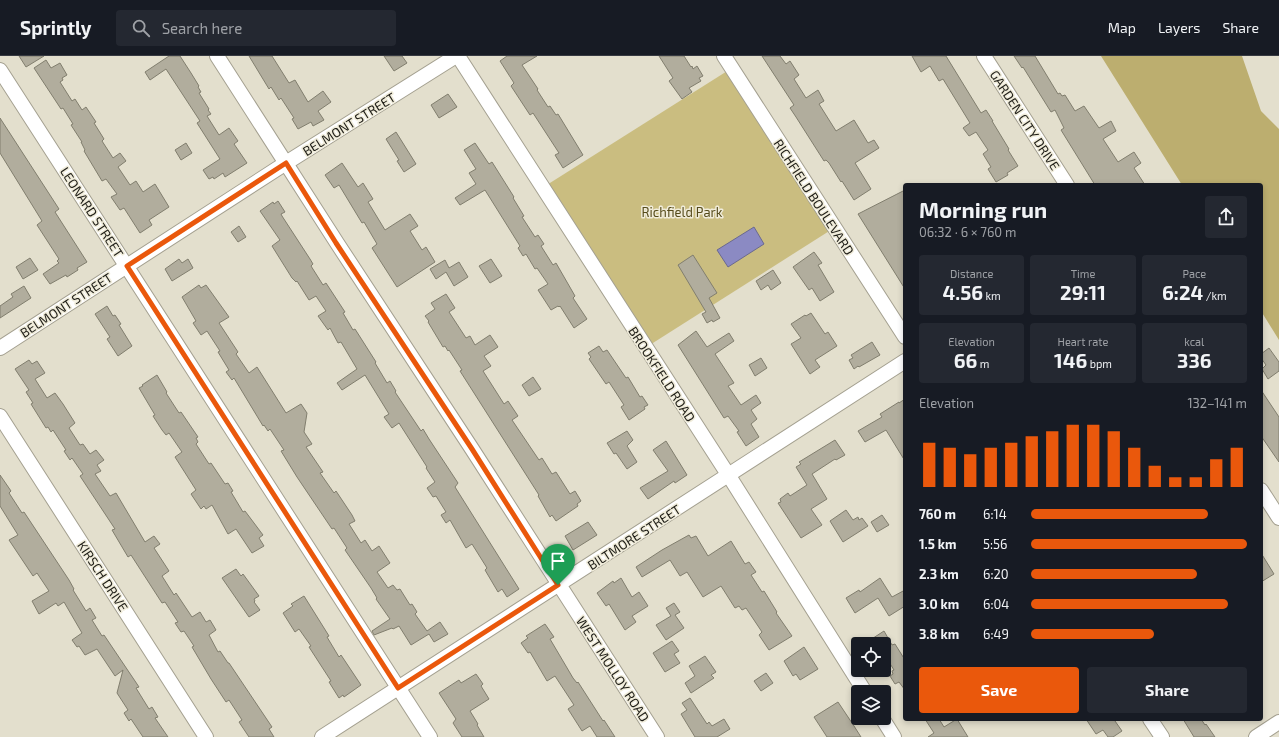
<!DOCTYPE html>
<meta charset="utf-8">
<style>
:root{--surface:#171b24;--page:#242831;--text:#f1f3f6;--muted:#9ea1a6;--line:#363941;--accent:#ea580c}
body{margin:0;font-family:"Exo 2",sans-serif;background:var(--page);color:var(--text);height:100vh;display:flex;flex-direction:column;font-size:15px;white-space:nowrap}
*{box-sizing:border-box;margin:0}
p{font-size:13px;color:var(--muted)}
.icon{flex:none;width:22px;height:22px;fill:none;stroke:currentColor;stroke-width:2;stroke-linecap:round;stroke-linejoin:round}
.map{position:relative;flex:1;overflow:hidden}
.details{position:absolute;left:903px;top:127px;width:360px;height:538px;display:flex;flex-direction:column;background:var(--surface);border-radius:4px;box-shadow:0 2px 6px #0003}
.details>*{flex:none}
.buttons{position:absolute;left:851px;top:581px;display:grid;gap:8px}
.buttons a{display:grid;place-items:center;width:40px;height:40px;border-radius:4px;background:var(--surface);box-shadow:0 2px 6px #0003;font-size:20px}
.pin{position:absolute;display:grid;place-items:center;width:34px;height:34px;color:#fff;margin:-41px -17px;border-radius:50% 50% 50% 0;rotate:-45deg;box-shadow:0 0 4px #0007}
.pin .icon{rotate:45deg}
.round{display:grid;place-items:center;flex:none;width:42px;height:42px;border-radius:4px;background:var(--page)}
.overview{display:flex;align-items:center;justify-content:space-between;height:68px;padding:0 16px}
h1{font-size:22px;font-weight:700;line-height:30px}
.stats{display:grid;grid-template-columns:repeat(3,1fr);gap:6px;height:68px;padding:4px 16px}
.stats div{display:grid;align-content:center;border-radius:4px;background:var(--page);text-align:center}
.stats b{font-size:20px;font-weight:700}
.stats small{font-size:11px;font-weight:400}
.stats p{font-size:11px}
.chart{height:112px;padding:8px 16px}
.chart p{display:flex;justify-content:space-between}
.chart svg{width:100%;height:72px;margin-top:4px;stroke:var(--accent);stroke-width:6}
.primary-button{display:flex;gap:8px;margin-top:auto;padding:8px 16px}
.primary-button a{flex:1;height:46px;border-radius:4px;background:var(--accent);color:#fff;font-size:16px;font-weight:700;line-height:46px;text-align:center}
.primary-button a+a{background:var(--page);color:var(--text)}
ul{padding:0 16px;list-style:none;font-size:13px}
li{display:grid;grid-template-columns:64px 48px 1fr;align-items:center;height:30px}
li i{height:10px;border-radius:5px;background:var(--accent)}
header{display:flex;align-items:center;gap:24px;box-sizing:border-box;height:56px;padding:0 20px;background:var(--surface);border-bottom:1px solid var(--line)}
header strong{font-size:19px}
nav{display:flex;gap:22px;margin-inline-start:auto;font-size:14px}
.search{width:280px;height:36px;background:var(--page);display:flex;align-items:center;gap:10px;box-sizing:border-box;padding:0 14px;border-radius:4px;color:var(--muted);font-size:15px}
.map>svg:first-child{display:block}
.green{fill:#cabd80}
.forest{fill:#bcae6f}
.water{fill:#8b8ac3;stroke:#6a698f}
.building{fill:#b1ad9d;stroke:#817e6e}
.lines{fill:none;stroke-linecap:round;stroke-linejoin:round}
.minor-casing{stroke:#a4a090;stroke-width:16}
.minor{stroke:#fff;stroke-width:14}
.route-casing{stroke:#fff;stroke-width:8}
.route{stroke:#ea580c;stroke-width:5}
.labels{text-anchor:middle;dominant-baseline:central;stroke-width:3;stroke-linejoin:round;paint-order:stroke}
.street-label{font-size:13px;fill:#1e1d17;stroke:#f0ecda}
.park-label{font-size:13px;fill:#554b1a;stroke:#f0ecda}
</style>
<header>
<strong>Sprintly</strong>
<div class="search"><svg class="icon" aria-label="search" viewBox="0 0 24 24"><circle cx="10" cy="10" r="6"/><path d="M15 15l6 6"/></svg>Search here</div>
<nav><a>Map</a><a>Layers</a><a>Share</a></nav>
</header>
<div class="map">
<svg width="1279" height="681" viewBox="0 0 1279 681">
<rect width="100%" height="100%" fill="#e3dfcd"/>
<polygon class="green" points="732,12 834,172 645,292 542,132"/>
<polygon class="forest" points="1101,0 1242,0 1261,55 1279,73 1279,284 1261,255 1261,129 1182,129"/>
<polygon class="water" points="754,171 764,188 728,211 717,194"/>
<g class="building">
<polygon points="19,0 44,0 26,11"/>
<polygon points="169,0 180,0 191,17 199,30 198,31 201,36 199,37 209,53 208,54 211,58 207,60 219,79 229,72 238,85 234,88 247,107 225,121 223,117 214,123 213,121 209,123 203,114 220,103 197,67 200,65 166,13 150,24 145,16"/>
<polygon points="249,0 272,0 289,27 295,24 308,46 323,35 331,46 318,55 324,64 313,70 311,66 298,73 292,63 294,62 281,42 279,44 271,31 269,33"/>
<polygon points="384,0 402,0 407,7 394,15"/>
<polygon points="507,0 537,0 522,9 538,33 537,34 548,51 550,50 556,59 558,58 583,99 563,112 555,99 559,97 533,57 530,59 511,30 514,27 500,5"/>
<polygon points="659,0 684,0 691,11 692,10 693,13 697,10 703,20 699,22 701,25 689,32 692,36 682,43 669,25 673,22"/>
<polygon points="762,0 780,0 786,8 790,5 799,19 794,23 806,42 818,34 824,45 819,48 836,75 854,64 868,87 874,84 879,92 855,107 871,133 854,144 842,125 841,126 829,107 826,104 824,105 796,61 790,52 794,49"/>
<polygon points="912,0 946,0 981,57 986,54 993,65 992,65 1009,93 1008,94 1018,110 1007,117 1008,119 996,126 988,113 991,111 983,98 988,94 976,76 969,80 963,72 970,67 943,23 939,25 930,10 921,16"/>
<polygon points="1014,0 1035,0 1058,38 1060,37 1062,40 1065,39 1075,55 1084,50 1099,72 1111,65 1116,75 1103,83 1118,106 1134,96 1141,107 1134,112 1145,129 1095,129 1061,74 1064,72 1055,54 1051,56 1023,11 1022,12"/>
<polygon points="46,4 51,12 60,7 67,19 62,22 63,24 60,26 72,45 75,43 82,54 86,51 96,66 94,67 104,83 102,85 113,102 120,97 126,105 118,111 130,129 136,125 143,136 155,128 169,151 149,164 152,169 140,177 124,152 120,154 111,141 117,138 106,123 102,125 84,95 85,94 81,86 82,86 71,69 73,68 63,52 61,53 34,12"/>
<polygon points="448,38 457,51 439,62 431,49"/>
<polygon points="0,62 59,153 55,156 87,206 77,212 78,214 67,221 66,219 50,228 43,218 59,207 57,205 59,203 37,169 42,165 0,97"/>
<polygon points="396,76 416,108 404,116 397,105 399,104 386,83"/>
<polygon points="186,87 192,97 181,104 175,94"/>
<polygon points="475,87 489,108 492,106 514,141 513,142 524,160 522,161 535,181 538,179 544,188 541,190 553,209 556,207 575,240 573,242 587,263 574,272 560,250 559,251 558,250 551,254 538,234 548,228 537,212 535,213 526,198 523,200 518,192 520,190 485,134 460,149 455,142 476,128 469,117 476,113 464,94"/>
<polygon points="342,107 358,131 363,127 373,143 368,146 385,174 410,158 418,170 410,175 422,194 426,191 435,206 397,231 372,192 377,188 364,166 362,167 339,129 334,132 325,119"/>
<polygon points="905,134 905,233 858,158"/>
<polygon points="278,145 285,156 281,158 282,160 310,203 313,208 311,210 323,229 326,227 345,256 343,257 353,274 355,273 376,306 375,307 387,327 390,325 396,335 395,336 421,375 423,373 429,383 458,427 455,431 519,533 507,541 502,533 498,536 485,514 487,512 472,488 466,492 450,464 446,467 441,459 446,456 436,440 433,441 427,432 435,426 426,412 427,411 399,367 392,372 384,361 389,358 365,319 342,334 337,327 357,313 341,286 338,287 330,272 328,274 318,260 326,255 316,240 309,244 297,225 296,226 292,222 272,190 280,184 260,155 273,146 274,148"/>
<polygon points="239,170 246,181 238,186 231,176"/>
<polygon points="814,196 822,207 818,209 834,236 820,245 812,232 809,234 793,211"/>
<polygon points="693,199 717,237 709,242 720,262 713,266 712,264 707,267 702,258 706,256 678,209"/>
<polygon points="30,202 38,214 23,223 16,211"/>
<polygon points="179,203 182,207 188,203 193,212 172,225 165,213"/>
<polygon points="491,203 502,220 490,227 479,210"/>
<polygon points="445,204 449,212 459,206 468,221 454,230 446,216 436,223 430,213"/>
<polygon points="773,214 781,227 771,234 768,229 761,234 756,225"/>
<polygon points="199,229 201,232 206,229 229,261 219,267 238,296 236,298 249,317 257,311 286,357 301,348 307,357 304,376 312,388 306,391 323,416 320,417 334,437 336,435 352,459 355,465 349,468 361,487 365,484 372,495 379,490 390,507 377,516 388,532 393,529 397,534 400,533 410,549 412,548 417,556 415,558 427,575 440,566 448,578 434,586 429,578 411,589 399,570 393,573 392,572 374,579 372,575 390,563 376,543 377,542 371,532 345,494 347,492 334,472 332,473 297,421 281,395 284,394 270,373 268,375 264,369 263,370 234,322 232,324 226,316 229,314 218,296 220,295 207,275 201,279 193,267 196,265 182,241"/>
<polygon points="24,230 31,242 0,262 0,250 13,241 11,238"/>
<polygon points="446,238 455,252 449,256 466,282 470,280 475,289 490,279 498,291 484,300 491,310 483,315 504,348 508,345 518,360 512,364 539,404 542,402 552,418 556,416 570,438 575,435 581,445 577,448 578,450 556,465 552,459 550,461 538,440 539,439 460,315 462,314 449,294 448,295 445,290 443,291 428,266 429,265 425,260 435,253 431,247"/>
<polygon points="107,250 113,260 115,259 121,268 119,269 132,290 118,300 107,283 110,281 95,258"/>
<polygon points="811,257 825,278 828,276 837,290 815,304 820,311 810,318 791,288 801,282 791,268 805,259 806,260"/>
<polygon points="696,275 707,291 729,277 734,285 715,298 734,327 728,330 741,349 756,339 761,347 751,354 757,363 751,368 759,381 746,390 737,376 739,375 728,360 724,362 678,289"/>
<polygon points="872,286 880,299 859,311 858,310 854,313 849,304 853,302 851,299"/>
<polygon points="599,290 603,296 607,294 626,322 628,321 640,341 642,340 648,349 644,351 645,353 629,364 621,351 624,349 609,326 606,328 589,303 591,301 588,297"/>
<polygon points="1269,292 1279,306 1279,315 1268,323 1262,313 1266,309 1261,302 1261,298"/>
<polygon points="761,302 767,312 755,320 749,309"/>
<polygon points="29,304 32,308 37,305 45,317 35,323 47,342 55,337 63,348 75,367 69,372 80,389 83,388 90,398 96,394 104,404 97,409 101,415 95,418 110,440 116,437 145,486 154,480 160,488 154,492 169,515 162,520 174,539 176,537 192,561 200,556 206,566 210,564 216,574 209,579 218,596 220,595 228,607 229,607 272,671 269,673 274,681 249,681 239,666 242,664 229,644 226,646 211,623 192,591 194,590 184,575 181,576 175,567 178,566 165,546 162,547 131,499 128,501 112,474 115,473 80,420 83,418 72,402 70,404 64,395 66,394 53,374 51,376 48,371 46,372 31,348 33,347 26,336 29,334 15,313"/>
<polygon points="157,319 167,336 166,337 179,357 181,356 198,381 196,382 198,386 196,388 209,408 211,407 225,428 228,427 233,435 231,436 243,456 245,455 263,479 259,482 264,490 252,497 236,473 228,478 212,449 206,453 204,450 201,453 191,438 196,434 175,401 182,396 169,377 166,379 162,374 153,360 155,359 139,332 143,330 142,329"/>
<polygon points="533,321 541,333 529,340 522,329"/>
<polygon points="1261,334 1279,361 1279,406 1261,380"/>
<polygon points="905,343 905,405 886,374 865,386 858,375 882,361 880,358 899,346 899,347"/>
<polygon points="627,375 633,384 627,390 637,406 627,413 616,397 614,398 607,387"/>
<polygon points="835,384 845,399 836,404 835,403 812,418 827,443 811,453 822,469 801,482 778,447 781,446 780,443 788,437 790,440 807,429 796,411 801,408 799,406"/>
<polygon points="666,385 687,419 675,427 674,425 648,443 640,432 668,415 653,394"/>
<polygon points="0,419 11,435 9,437 22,457 24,456 69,524 74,533 73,534 86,555 90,552 96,562 92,564 102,580 104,579 135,625 139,631 136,632 149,653 152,651 158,661 155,662 168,681 143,681 131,663 129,665 124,657 128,654 117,637 123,614 115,620 97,593 85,599 79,590 77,591 72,584 82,577 64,546 58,550 56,547 39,558 32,545 49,535 37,517 33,520 9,484 18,479 0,450"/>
<polygon points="846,454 853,464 858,461 859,464 862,462 868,470 843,486 830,465"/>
<polygon points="882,459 889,469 877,476 871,466"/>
<polygon points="588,466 597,479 573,494 565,480"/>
<polygon points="689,479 691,482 696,480 708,500 731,485 745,508 749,506 756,516 751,519 762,536 764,535 777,556 776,557 792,580 769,594 759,579 762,576 746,552 742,554 739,550 735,552 721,530 703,541 687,516 680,520 670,504 642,521 636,511 662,494"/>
<polygon points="1261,497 1274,518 1261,526"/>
<polygon points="236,513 241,520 243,518 259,540 254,543 255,545 254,546 260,554 249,561 222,522"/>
<polygon points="621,522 632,541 639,536 648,550 632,560 636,566 625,574 609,548 606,550 597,537 613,525 614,527"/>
<polygon points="880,522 892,541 905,534 905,550 889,560 878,542 855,557 846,542 859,534 860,536"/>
<polygon points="304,540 329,580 327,581 339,601 341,599 361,629 344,641 343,639 339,642 329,626 331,625 309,591 311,590 299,573 295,576 283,557 293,550 291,548"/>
<polygon points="674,547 680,556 675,559 684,572 666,584 656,569 671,560 666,552"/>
<polygon points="545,568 554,581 550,583 573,622 577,627 578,626 603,665 604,664 615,681 597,681 590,670 582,675 568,653 574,649 555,620 547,625 530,596 528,597 521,587 528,582 526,580"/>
<polygon points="884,575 892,589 895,588 905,604 905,634 899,626 895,628 890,620 893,618 892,615 894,614 884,598 884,588 864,588"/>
<polygon points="672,585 679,595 674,598 680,607 665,616 653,597"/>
<polygon points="804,591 818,613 800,624 796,618 793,620 784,605"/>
<polygon points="705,600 716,616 711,619 714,622 691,637 685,627 695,620 689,610"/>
<polygon points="766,617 773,627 761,635 754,625"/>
<polygon points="476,618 483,628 481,630 489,643 470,655 478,668 477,669 484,681 462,681 453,667 456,663 439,637 459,624 461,627"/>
<polygon points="690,642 707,668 709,666 712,670 724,663 730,673 717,681 695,681 681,658 687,654 682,647"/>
<polygon points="838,646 854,670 861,681 827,681 814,661"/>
<polygon points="925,663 939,663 944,671 957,663 968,681 928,681 934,677"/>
<polygon points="1086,663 1118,663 1115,665 1122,675 1113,681 1108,681 1103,674 1096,678"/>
<polygon points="1183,663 1201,663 1205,669 1206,668 1215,681 1194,681"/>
</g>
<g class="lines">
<defs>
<g id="minor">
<polyline points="217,0 337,187 472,393 657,681"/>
<polyline points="458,0 729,420 865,636"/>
<polyline points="724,0 905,281"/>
<polyline points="984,0 1067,129"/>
<polyline points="0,14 430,681"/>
<polyline points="0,292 286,107 456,0"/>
<polyline points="0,360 206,681"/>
<polyline points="1261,434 1279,462"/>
<polyline points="882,662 894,681"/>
<polyline points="1150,663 1162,681"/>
<polyline points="322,681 905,305"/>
<polyline points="1256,681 1279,666"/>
</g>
</defs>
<use href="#minor" class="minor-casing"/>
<use href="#minor" class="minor"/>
</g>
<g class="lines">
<defs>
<polygon id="route" points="286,107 336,187 472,393 558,529 398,632 127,210"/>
</defs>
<use href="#route" class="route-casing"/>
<use href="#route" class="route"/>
</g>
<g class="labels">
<g class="street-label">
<text transform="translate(1025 64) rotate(57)">GARDEN CITY DRIVE</text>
<text transform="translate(349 68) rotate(-32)">BELMONT STREET</text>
<text transform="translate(814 141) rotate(57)">RICHFIELD BOULEVARD</text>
<text transform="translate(92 156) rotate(57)">LEONARD STREET</text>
<text transform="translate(66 249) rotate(-33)">BELMONT STREET</text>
<text transform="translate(662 318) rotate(57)">BROOKFIELD ROAD</text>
<text transform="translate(634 481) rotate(-33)">BILTMORE STREET</text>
<text transform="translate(103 520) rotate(57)">KIRSCH DRIVE</text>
<text transform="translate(613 613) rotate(57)">WEST MOLLOY ROAD</text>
</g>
<g class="park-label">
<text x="682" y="156">Richfield Park</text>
</g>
</g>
</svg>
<div class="buttons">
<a><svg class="icon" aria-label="locate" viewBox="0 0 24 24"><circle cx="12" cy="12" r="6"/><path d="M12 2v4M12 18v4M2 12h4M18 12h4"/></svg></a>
<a><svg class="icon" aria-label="layers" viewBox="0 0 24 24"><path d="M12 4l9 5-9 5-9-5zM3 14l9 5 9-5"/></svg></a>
</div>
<div class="pin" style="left:558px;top:529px;background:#1e9e55"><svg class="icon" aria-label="arrive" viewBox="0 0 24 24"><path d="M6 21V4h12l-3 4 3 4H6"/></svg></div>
<section class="details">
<div class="overview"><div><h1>Morning run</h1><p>06:32 · 6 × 760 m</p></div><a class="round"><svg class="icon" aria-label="share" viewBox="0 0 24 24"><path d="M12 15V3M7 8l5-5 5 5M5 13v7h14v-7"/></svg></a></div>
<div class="stats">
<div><p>Distance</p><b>4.56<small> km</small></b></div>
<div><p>Time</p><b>29:11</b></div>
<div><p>Pace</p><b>6:24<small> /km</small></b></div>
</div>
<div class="stats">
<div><p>Elevation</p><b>66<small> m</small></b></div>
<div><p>Heart rate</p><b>146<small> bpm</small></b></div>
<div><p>kcal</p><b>336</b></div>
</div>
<div class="chart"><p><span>Elevation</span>132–141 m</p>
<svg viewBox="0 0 160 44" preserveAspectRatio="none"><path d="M5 44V17M15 44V20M25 44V24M35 44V20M45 44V17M55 44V13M65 44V10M75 44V6M85 44V6M95 44V10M105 44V20M115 44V31M125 44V38M135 44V38M145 44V27M155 44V20"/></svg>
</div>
<ul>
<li><b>760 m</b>6:14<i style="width:82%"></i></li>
<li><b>1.5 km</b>5:56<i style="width:100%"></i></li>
<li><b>2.3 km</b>6:20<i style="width:77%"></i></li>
<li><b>3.0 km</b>6:04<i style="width:91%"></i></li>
<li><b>3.8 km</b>6:49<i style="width:57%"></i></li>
</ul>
<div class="primary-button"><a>Save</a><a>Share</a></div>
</section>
</div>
